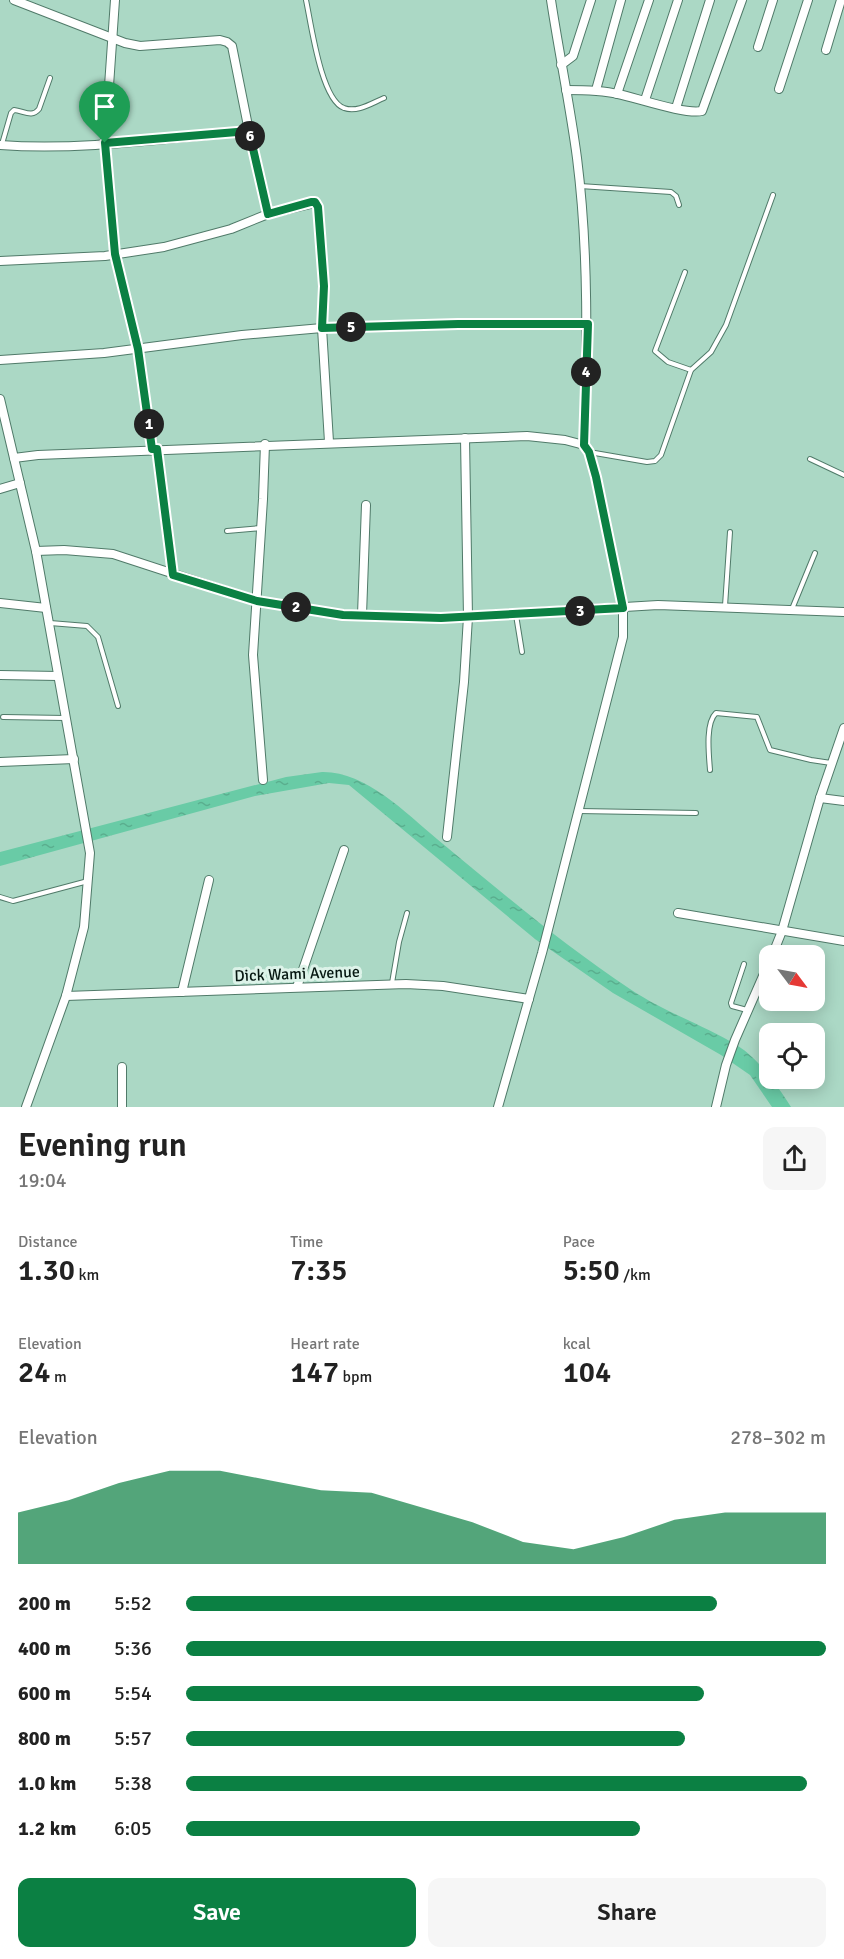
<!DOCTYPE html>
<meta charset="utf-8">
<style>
:root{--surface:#fff;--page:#f6f6f6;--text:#222;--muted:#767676;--accent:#0b8043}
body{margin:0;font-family:Signika,sans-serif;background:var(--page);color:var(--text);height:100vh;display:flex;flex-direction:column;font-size:22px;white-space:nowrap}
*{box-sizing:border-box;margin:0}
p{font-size:20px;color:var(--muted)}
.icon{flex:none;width:33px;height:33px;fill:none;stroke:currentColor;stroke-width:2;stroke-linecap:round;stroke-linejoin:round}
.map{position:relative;height:1107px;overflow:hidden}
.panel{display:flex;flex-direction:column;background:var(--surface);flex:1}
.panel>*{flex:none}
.needle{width:39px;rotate:122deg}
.fabs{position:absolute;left:759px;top:945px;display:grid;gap:12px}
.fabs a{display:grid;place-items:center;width:66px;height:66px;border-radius:12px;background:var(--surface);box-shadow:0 3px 15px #0003;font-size:30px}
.pin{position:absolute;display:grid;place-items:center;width:51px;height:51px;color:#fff;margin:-62px -26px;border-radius:50% 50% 50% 0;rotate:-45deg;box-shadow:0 0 6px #0007}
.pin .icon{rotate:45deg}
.km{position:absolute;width:30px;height:30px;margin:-15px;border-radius:50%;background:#222;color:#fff;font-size:16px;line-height:30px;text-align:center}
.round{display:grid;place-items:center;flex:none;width:63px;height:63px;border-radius:12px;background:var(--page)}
.headline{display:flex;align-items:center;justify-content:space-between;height:102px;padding:0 18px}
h1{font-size:33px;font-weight:600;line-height:45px}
.metrics{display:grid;grid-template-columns:repeat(3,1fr);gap:9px;height:102px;padding:6px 18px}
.metrics div{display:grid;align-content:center}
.metrics b{font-size:30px;font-weight:600}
.metrics small{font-size:16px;font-weight:400}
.metrics p{font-size:16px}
.chart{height:168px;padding:12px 18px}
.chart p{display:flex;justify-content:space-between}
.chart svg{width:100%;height:108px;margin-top:6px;fill:var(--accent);opacity:.7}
.button{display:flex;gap:12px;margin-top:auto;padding:12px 18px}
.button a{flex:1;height:69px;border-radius:12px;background:var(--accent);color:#fff;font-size:24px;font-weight:600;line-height:69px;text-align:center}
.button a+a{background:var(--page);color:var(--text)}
ul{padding:0 18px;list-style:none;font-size:20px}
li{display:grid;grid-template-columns:96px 72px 1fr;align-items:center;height:45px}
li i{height:15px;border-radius:8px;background:var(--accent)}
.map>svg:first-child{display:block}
.water{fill:url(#water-ripples)}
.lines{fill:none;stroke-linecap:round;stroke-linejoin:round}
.lane-casing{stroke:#507a69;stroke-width:6}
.street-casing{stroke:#507a69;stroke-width:10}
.lane{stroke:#fff;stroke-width:4}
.street{stroke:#fff;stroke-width:8}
.route-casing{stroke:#fff;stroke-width:12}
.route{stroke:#0b8043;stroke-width:8}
.labels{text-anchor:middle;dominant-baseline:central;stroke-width:6;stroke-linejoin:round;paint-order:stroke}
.street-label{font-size:16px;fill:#061711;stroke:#ddf3e9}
</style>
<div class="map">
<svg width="844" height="1107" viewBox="0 0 844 1107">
<defs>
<pattern id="water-ripples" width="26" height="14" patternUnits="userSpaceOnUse" patternTransform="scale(1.5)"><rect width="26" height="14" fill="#69cba6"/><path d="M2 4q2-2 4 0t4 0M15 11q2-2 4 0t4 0" fill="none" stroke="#5aae8e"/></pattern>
</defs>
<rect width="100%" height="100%" fill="#abd8c5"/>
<path class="water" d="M322,772C365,771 405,812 437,839C500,891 562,944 630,989C664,1012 704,1025 738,1046C758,1058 779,1088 791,1107H772L750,1075L721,1055L613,993L535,939L349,785L329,783L255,796L0,866V852L286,777Z"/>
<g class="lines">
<defs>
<g id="lane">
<path d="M306,0C311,23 321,100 344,108C357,113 372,103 384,98"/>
<path d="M2,144L11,113L14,110C24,111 32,118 39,109L50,78"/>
<polyline points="580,186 671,192 676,196 679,205"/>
<polyline points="685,272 655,351 668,362 691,370"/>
<polyline points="589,452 647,462 655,461 661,455 691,370 711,352 726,325 773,195"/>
<polyline points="810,459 844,475"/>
<polyline points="227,531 261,528"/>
<polyline points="725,606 730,532"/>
<polyline points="792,609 815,553"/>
<polyline points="516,615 522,652"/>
<polyline points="50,623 87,626 98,637 118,706"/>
<polyline points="3,717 65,718"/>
<path d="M710,770C709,756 705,723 716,713L757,717L770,750L811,760L831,763"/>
<polyline points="579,811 696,813"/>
<polyline points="0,897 13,901 88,881"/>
<polyline points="744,964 731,1003 732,1006 747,1010"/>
<polyline points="392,983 399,942 407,913"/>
</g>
<g id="street">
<polyline points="14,0 125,43 140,46 220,40 227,42 232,46 249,131 268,214"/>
<polyline points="115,0 105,143 115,254 138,349 152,449"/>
<path d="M551,0C559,53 570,105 577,158C589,253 587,349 584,445"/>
<polyline points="758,47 773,0"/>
<polyline points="826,50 841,0"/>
<polyline points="561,65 573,56 591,0"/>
<polyline points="779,89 808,0"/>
<path d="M566,90C583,90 601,90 618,94C637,98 686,115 702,111L742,0"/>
<polyline points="596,90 621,0"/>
<polyline points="617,94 649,0"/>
<polyline points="645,100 678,0"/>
<polyline points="676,108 710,0"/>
<path d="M0,145C82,151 167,138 249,131"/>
<polyline points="0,261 105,256 164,247 231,229 268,214 315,203 318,207 324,286 322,328 329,442"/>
<polyline points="0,360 104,353 242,335 322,328 458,324 588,324"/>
<polyline points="0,399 36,551 90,853 84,927 66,996 26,1107"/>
<polyline points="157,449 173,575"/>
<polyline points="14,458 38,455 527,436 565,440 584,445 589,452 596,477 623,608 623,637 542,953 498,1107"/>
<polyline points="0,489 20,483"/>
<polyline points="36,551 64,550 113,554 257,601 343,615 441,618 658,605 844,612"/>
<polyline points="0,603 46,608"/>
<polyline points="362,615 366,505"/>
<polyline points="0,675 58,676"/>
<polyline points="0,762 74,759"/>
<polyline points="263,780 253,655 263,499 265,444"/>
<polyline points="820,798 844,801"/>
<polyline points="447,837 464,682 468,617 465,438"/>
<polyline points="678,913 844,941"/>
<polyline points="772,956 782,931 820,798 844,728"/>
<polyline points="297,987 344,850"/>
<polyline points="182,992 209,880"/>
<polyline points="66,996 406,984 443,986 529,999"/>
<polyline points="122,1107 122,1067"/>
<polyline points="716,1107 726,1065 735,1040 770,960"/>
</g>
</defs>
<use href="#lane" class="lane-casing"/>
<use href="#street" class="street-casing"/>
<use href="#lane" class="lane"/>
<use href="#street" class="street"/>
</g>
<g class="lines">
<defs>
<polygon id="route" points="249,131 268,214 311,202 315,202 318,207 324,286 322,328 458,324 588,324 584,445 589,452 596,477 623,608 441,618 343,615 257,601 173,575 157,449 152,449 138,349 115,254 105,143"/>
</defs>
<use href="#route" class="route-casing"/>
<use href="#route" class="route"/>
</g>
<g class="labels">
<g class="street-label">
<text transform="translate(297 974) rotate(-2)">Dick Wami Avenue</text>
</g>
</g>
</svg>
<div class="fabs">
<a><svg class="needle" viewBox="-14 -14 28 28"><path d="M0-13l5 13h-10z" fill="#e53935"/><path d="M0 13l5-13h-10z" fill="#767676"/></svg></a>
<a><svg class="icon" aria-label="locate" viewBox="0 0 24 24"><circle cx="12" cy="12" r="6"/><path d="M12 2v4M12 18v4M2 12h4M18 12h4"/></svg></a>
</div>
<div class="pin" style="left:105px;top:143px;background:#1e9e55"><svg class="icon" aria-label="arrive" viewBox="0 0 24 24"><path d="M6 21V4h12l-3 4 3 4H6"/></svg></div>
<b class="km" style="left:149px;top:424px">1</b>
<b class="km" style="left:296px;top:607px">2</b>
<b class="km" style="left:580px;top:611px">3</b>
<b class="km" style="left:586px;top:372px">4</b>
<b class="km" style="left:351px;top:327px">5</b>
<b class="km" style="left:250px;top:136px">6</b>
</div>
<section class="panel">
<div class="headline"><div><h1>Evening run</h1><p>19:04</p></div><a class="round"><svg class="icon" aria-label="share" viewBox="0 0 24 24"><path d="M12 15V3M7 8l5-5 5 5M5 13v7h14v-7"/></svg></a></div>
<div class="metrics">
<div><p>Distance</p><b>1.30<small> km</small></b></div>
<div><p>Time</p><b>7:35</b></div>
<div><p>Pace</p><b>5:50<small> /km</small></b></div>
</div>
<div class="metrics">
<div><p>Elevation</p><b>24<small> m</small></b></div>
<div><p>Heart rate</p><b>147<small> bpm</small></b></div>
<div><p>kcal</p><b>104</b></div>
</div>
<div class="chart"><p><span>Elevation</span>278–302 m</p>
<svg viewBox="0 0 160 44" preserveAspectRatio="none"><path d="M0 44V23L10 18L20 11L30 6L40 6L50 10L60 14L70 15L80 21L90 27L100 35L110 38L120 33L130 26L140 23L150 23L160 23V44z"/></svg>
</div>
<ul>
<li><b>200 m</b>5:52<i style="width:83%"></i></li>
<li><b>400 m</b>5:36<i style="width:100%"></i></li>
<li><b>600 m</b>5:54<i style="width:81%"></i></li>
<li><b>800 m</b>5:57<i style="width:78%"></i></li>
<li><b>1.0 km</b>5:38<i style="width:97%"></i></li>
<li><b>1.2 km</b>6:05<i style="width:71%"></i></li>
</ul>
<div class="button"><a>Save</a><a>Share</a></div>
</section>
